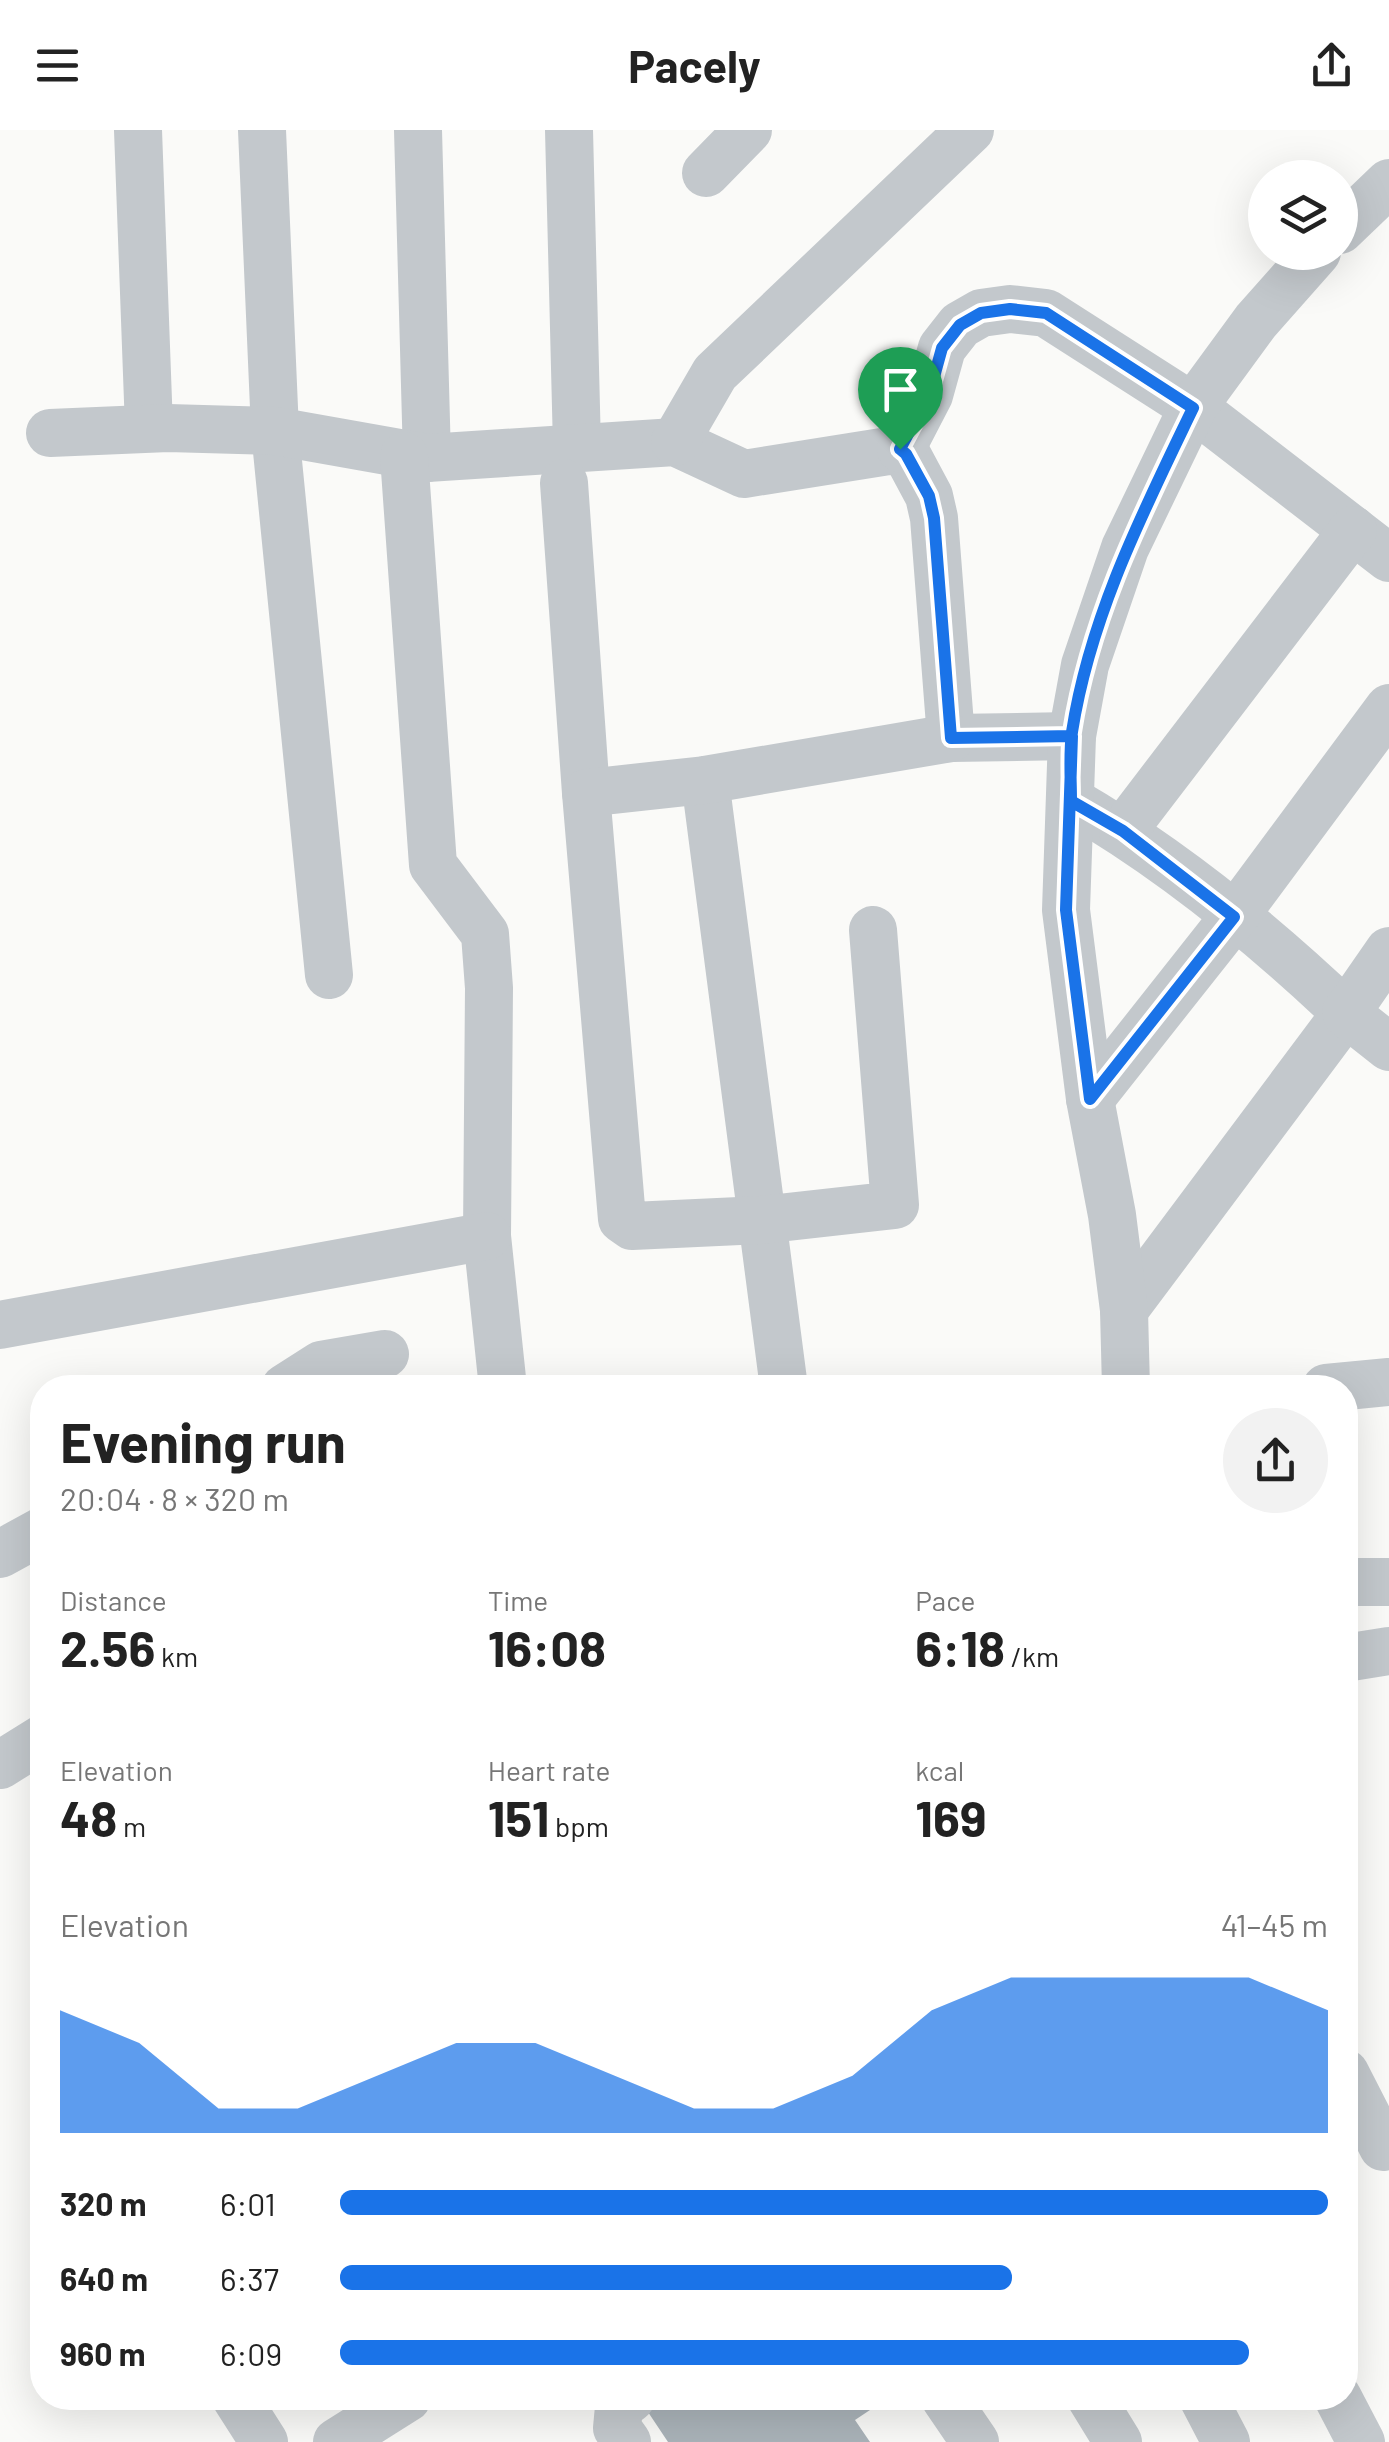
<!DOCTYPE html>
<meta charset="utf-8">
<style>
:root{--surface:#fff;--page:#f2f2f2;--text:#222;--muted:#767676;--accent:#1a73e8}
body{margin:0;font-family:Barlow,sans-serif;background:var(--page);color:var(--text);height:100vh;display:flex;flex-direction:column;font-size:38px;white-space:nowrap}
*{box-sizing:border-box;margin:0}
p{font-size:32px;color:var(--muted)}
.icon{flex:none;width:55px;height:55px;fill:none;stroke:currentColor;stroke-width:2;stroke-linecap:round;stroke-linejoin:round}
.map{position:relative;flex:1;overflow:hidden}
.sheet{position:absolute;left:30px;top:1245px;width:1328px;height:1035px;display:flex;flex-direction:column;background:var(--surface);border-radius:40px;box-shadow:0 10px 40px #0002}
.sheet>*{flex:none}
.tools{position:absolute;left:1248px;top:30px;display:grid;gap:20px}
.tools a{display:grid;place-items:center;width:110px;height:110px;border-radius:50%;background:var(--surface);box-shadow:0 10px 40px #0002;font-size:50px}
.pin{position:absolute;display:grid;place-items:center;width:85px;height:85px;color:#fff;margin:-102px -42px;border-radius:50% 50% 50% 0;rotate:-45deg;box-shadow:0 0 10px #0007}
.pin .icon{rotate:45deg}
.round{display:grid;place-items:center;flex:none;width:105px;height:105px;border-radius:52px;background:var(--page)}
.summary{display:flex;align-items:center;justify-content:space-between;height:170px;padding:0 30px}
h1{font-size:55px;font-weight:700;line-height:75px}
.metrics{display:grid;grid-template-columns:repeat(3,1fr);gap:15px;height:170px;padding:10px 30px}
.metrics div{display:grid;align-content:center}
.metrics b{font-size:50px;font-weight:700}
.metrics small{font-size:28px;font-weight:400}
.metrics p{font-size:28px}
.chart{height:280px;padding:20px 30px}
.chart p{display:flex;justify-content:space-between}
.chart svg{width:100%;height:180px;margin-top:10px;fill:var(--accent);opacity:.7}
ul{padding:0 30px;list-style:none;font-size:32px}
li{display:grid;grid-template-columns:160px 120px 1fr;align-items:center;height:75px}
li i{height:25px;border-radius:12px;background:var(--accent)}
header{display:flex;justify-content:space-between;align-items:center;height:130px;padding:0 30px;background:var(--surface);font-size:45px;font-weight:700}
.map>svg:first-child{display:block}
.building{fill:#aab3b9}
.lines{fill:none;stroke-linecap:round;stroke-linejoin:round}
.minor{stroke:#c3c8cc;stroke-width:48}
.route-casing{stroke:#fff;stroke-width:20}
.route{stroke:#1a73e8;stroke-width:12}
</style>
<header><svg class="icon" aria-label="menu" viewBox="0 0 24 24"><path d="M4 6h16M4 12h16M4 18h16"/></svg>Pacely<svg class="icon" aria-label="share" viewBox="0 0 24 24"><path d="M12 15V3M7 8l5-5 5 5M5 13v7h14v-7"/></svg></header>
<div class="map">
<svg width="1389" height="2312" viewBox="0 0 1389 2312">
<rect width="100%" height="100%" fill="#fafaf8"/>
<polygon class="building" points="657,2268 888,2268 855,2290 870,2312 668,2312 644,2276"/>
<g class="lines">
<g class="minor">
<polyline points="138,0 149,298"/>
<polyline points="262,0 275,301 329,845"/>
<polyline points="418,0 427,328"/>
<polyline points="569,0 577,317"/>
<polyline points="706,43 748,0"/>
<polyline points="1340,100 1389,53"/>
<polyline points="50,303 168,298 275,301 427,328 675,312 744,344 901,319 906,323 929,366 934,388 951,608 1072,606"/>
<polyline points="675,312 715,243 970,0"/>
<polyline points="901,319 929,265 942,218 960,195 981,183 1010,179 1046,183 1193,277 1389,428"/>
<polyline points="404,326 433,735 485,804 489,858 487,1106 503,1258"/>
<polyline points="564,353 586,663"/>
<polyline points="705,650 784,1258"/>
<path d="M1071,671C1168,727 1264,805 1346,883L1124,1180"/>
<polyline points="1123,701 1353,400"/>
<polyline points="873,800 895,1075 761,1090 632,1096 622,1089 586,663 705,650 951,608"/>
<polyline points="1389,821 1346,883 1389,917"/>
<polyline points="1090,969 1234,787 1389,578"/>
<polyline points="0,1195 487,1106"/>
<polyline points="285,1258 321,1235 385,1224"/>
<polyline points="1126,1258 1124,1180 1112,1085 1090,969 1066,780 1072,606 1085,535 1125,418 1193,277 1256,191 1317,122"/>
<polyline points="1326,1258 1389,1252"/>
<polyline points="0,1424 42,1401"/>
<polyline points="1345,1452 1389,1452"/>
<polyline points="1345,1528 1389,1521"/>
<polyline points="0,1635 42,1609"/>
<polyline points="1345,1943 1383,2017"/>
<polyline points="236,2268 264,2312"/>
<polyline points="945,2268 975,2312"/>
<polyline points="1091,2268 1118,2312"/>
<polyline points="1203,2268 1226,2312"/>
<polyline points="1338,2268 1361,2312"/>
<polyline points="337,2312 407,2268"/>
<polyline points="627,2312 617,2298 619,2277 631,2268"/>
</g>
</g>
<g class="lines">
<defs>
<path id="route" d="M900,319L906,324L929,366L934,388L951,608L1072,606L1066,780L1090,969L1234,787L1123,701L1071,671C1071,649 1069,624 1072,602C1090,486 1143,382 1193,278L1046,183L1010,179L981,183L960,195L942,218L929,265L900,319"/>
</defs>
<use href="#route" class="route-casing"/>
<use href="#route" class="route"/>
</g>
</svg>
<div class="tools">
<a><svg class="icon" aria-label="layers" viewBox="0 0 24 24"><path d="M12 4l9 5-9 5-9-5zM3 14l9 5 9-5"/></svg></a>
</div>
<div class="pin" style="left:900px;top:319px;background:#1e9e55"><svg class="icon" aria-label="arrive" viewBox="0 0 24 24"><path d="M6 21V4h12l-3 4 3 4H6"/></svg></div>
<section class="sheet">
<div class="summary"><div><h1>Evening run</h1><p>20:04 · 8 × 320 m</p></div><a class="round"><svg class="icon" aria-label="share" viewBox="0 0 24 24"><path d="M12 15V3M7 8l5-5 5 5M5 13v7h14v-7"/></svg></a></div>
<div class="metrics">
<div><p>Distance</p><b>2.56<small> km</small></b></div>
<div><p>Time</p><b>16:08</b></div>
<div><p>Pace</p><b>6:18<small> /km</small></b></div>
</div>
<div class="metrics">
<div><p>Elevation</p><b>48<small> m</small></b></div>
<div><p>Heart rate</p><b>151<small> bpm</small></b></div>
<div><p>kcal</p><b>169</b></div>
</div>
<div class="chart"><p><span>Elevation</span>41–45 m</p>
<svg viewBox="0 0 160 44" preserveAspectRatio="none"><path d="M0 44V14L10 22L20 38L30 38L40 30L50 22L60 22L70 30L80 38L90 38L100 30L110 14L120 6L130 6L140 6L150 6L160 14V44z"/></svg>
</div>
<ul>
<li><b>320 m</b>6:01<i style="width:100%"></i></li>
<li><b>640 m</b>6:37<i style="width:68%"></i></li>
<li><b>960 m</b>6:09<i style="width:92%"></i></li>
</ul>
</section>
</div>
